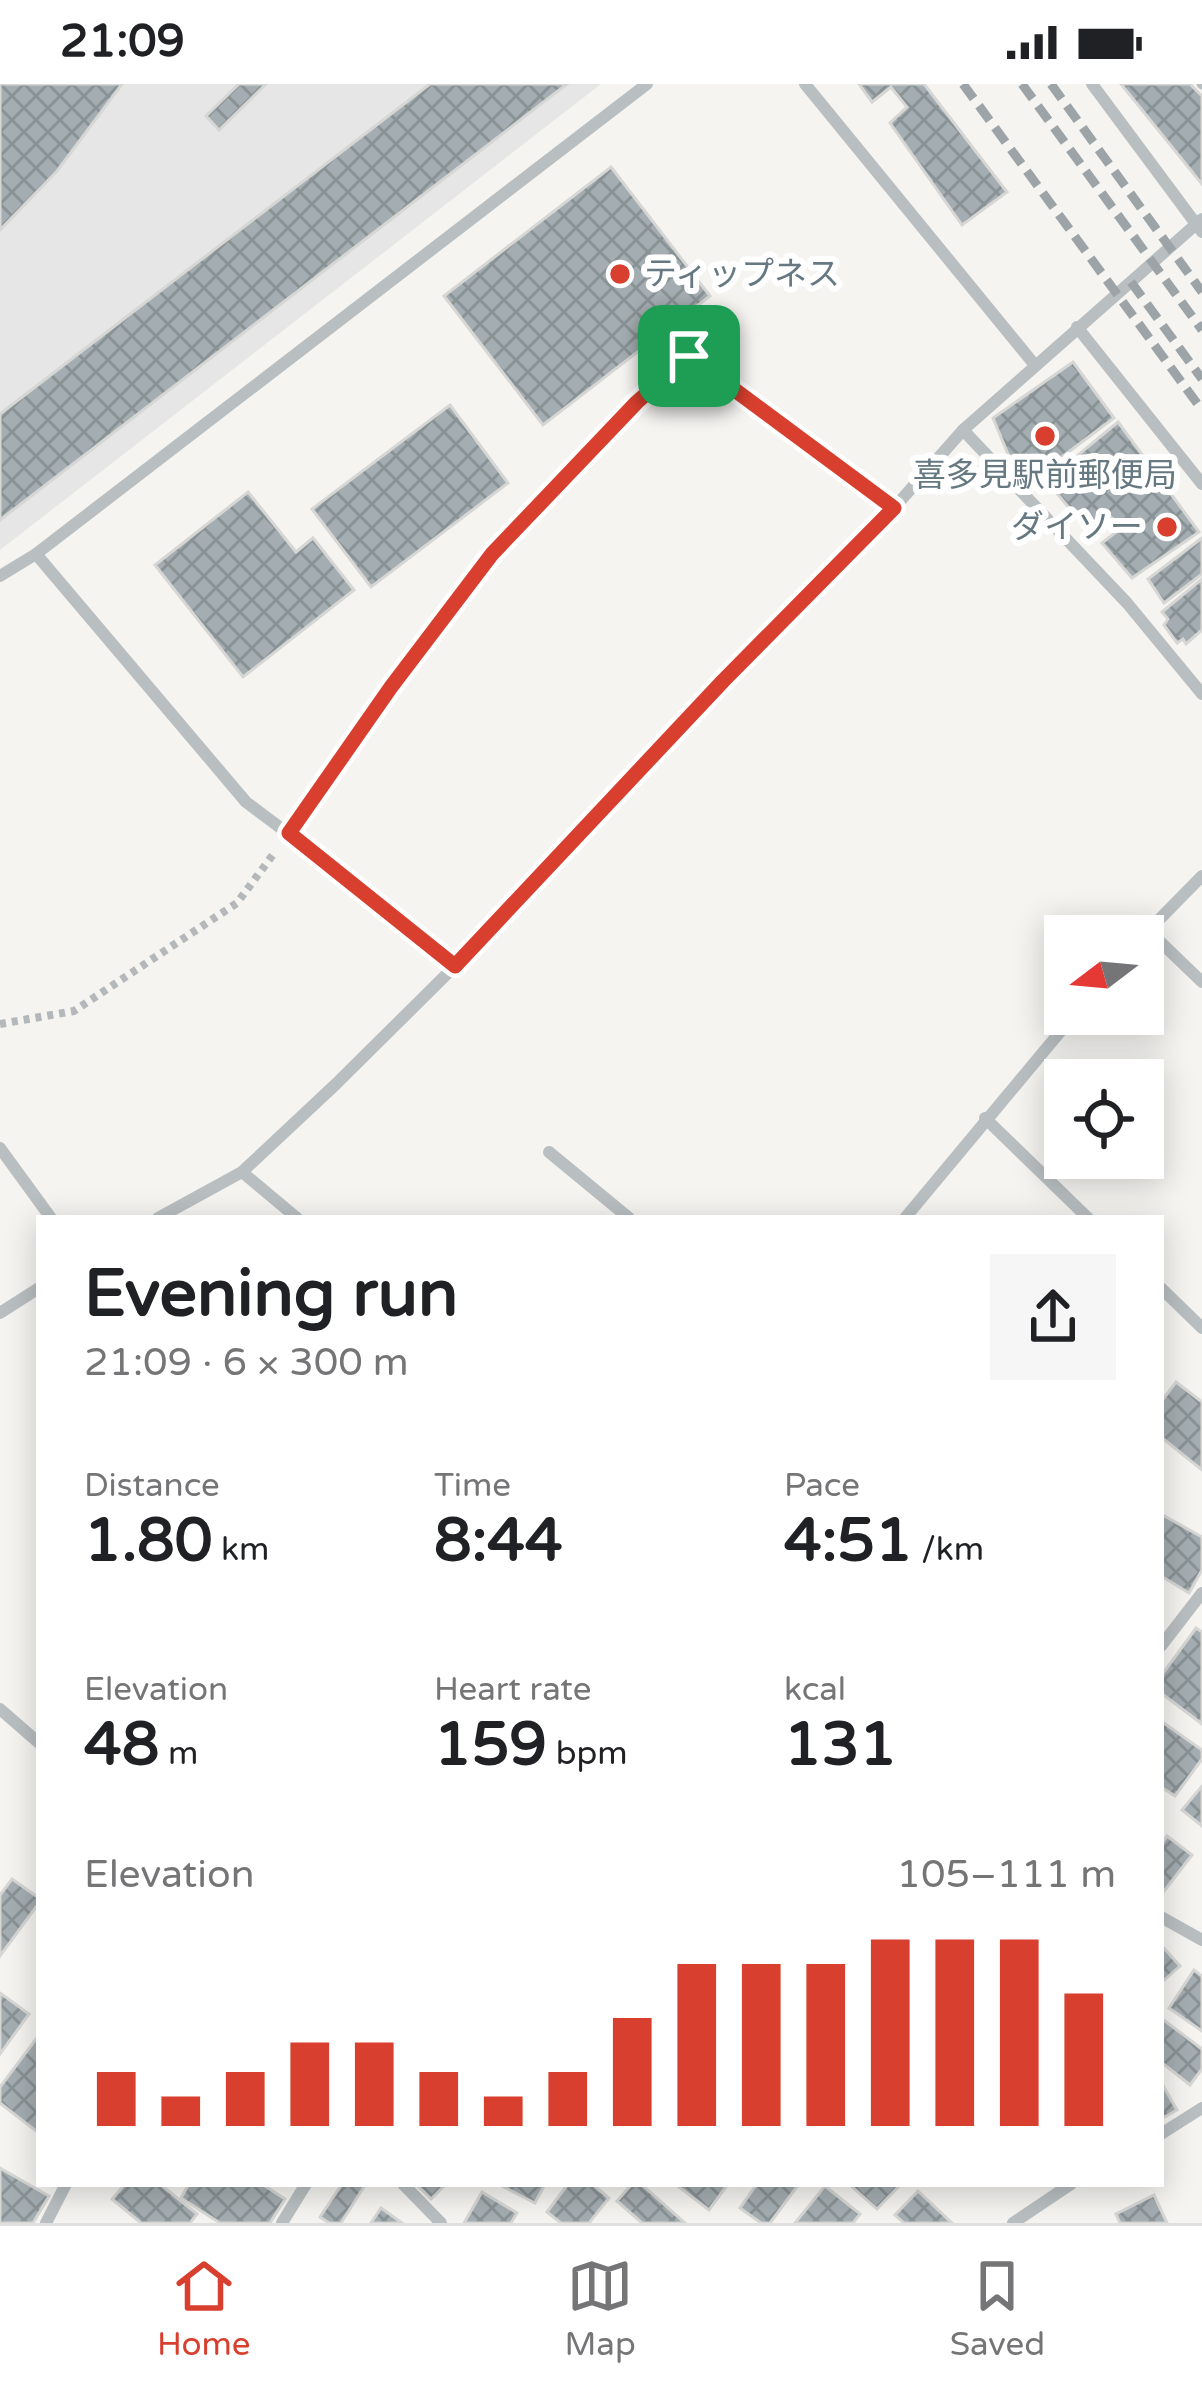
<!DOCTYPE html>
<meta charset="utf-8">
<style>
:root{--surface:#fff;--page:#f6f6f6;--text:#202124;--muted:#757577;--line:#e0e0e0;--accent:#d83f2e}
body{margin:0;font-family:"Varela Round","Noto Sans JP",sans-serif;background:var(--page);color:var(--text);height:100vh;display:flex;flex-direction:column;font-size:45px;white-space:nowrap}
*{box-sizing:border-box;margin:0}
p{font-size:39px;color:var(--muted)}
.icon{flex:none;width:66px;height:66px;fill:none;stroke:currentColor;stroke-width:2;stroke-linecap:round;stroke-linejoin:round}
.map{position:relative;flex:1;overflow:hidden}
.side{position:absolute;left:36px;top:1131px;width:1128px;height:972px;display:flex;flex-direction:column;background:var(--surface);border-radius:0px;box-shadow:0 6px 30px #0003}
.side>*{flex:none}
.needle{width:78px;rotate:254deg}
.buttons{position:absolute;left:1044px;top:831px;display:grid;gap:24px}
.buttons a{display:grid;place-items:center;width:120px;height:120px;border-radius:0px;background:var(--surface);box-shadow:0 6px 30px #0003;font-size:60px}
.pin{position:absolute;display:grid;place-items:center;width:102px;height:102px;color:#fff;margin:-51px;border-radius:24px;box-shadow:0 6px 18px #0006}
.round{display:grid;place-items:center;flex:none;width:126px;height:126px;border-radius:0px;background:var(--page)}
.overview{display:flex;align-items:center;justify-content:space-between;height:204px;padding:0 48px}
h1{font-size:66px;font-weight:700;line-height:90px}
.stats{display:grid;grid-template-columns:repeat(3,1fr);gap:18px;height:204px;padding:12px 48px}
.stats div{display:grid;align-content:center}
.stats b{font-size:60px;font-weight:700}
.stats small{font-size:33px;font-weight:400}
.stats p{font-size:33px}
.chart{height:336px;padding:24px 48px}
.chart p{display:flex;justify-content:space-between}
.chart svg{width:100%;height:216px;margin-top:12px;stroke:var(--accent);stroke-width:6}
.status{display:flex;justify-content:space-between;align-items:center;height:84px;padding:0 60px;background:var(--surface);direction:ltr}
.status svg{height:33px;fill:currentColor}
.tab-bar{display:flex;justify-content:space-around;align-items:center;height:168px;border-top:3px solid var(--line);background:var(--surface);font-size:33px;color:var(--muted)}
.tab-bar a{display:grid;justify-items:center;gap:6px}
.tab-bar .on{color:var(--accent)}
.map>svg:first-child{display:block}
.built{fill:#e5e6e5}
.building{fill:url(#building-cross-hatch);stroke:#d6d6d4;stroke-width:3}
.lines{fill:none;stroke-linecap:round;stroke-linejoin:round}
.path{stroke:#b4b8ba;stroke-width:8;stroke-dasharray:6 6;stroke-linecap:butt}
.lane{stroke:#b9bfc1;stroke-width:9}
.street{stroke:#b9bfc1;stroke-width:12}
.rail{stroke:#9ca4a8;stroke-width:9;stroke-dasharray:18 9;stroke-linecap:butt}
.route-casing{stroke:#fff;stroke-width:24}
.route{stroke:#d83f2e;stroke-width:15}
.poi-dot{fill:#d83f2e;stroke:#fff;stroke-width:4.5}
.labels{text-anchor:middle;dominant-baseline:central;stroke-width:12;stroke-linejoin:round;paint-order:stroke}
.poi-label{font-size:33px;fill:#667881;stroke:#fff;text-anchor:start}
</style>
<div class="status"><b>21:09</b><svg viewBox="0 0 49 12"><path d="M0 12V9h3v3zM5 12V6h3v6zM10 12V3h3v9zM15 12V0h3v12zM26 1h20v11H26zM47 4h2v5h-2z"/></svg></div>
<div class="map">
<svg width="1202" height="2139" viewBox="0 0 1202 2139">
<defs>
<pattern id="building-cross-hatch" width="8" height="8" patternUnits="userSpaceOnUse" patternTransform="scale(3)"><rect width="8" height="8" fill="#a4adb1"/><path d="M0 0l8 8M0 8l8-8" fill="none" stroke="#899295"/></pattern>
</defs>
<rect width="100%" height="100%" fill="#f5f4f1"/>
<polygon class="built" points="0,0 601,0 0,466"/>
<g class="building">
<polygon points="0,0 122,0 57,87 0,146"/>
<polygon points="239,0 266,0 219,46 206,32"/>
<polygon points="430,0 567,0 0,436 0,330"/>
<polygon points="859,0 924,0 1007,108 962,141 890,39 907,23 891,3 872,18"/>
<polygon points="1121,0 1190,0 1202,12 1202,100"/>
<polygon points="611,83 710,212 543,341 444,212"/>
<polygon points="1073,278 1114,334 1035,393 1008,370 993,334"/>
<polygon points="450,321 508,399 371,503 312,425"/>
<polygon points="1118,338 1199,448 1132,494 1102,459 1120,445 1110,432 1090,449 1050,401 1078,371"/>
<polygon points="248,408 296,468 313,454 354,506 243,593 155,481"/>
<polygon points="1202,454 1202,490 1164,519 1148,495"/>
<polygon points="1202,495 1202,546 1186,560 1183,555 1177,559 1164,541 1168,535 1162,528"/>
<polygon points="1176,1298 1202,1318 1202,1386 1161,1353 1161,1318"/>
<polygon points="1161,1430 1202,1453 1202,1486 1189,1509 1161,1492"/>
<polygon points="1196,1544 1202,1548 1202,1640 1161,1609 1161,1592"/>
<polygon points="1161,1637 1202,1666 1202,1675 1175,1712 1161,1703"/>
<polygon points="1202,1702 1202,1742 1182,1726"/>
<polygon points="1167,1752 1192,1771 1161,1811 1161,1761"/>
<polygon points="12,1795 39,1814 39,1819 0,1872 0,1811"/>
<polygon points="1161,1861 1180,1882 1161,1899"/>
<polygon points="1194,1886 1202,1892 1202,1947 1169,1924"/>
<polygon points="0,1909 29,1930 0,1970"/>
<polygon points="1161,1934 1202,1965 1202,1985 1190,2001 1161,1978"/>
<polygon points="39,1951 39,2043 36,2047 0,2019 0,2003"/>
<polygon points="1161,1998 1177,2026 1161,2035"/>
<polygon points="0,2084 49,2112 33,2139 0,2139"/>
<polygon points="125,2100 160,2100 197,2130 190,2139 141,2139 112,2115"/>
<polygon points="189,2100 262,2100 285,2115 270,2139 220,2139 181,2114"/>
<polygon points="342,2100 365,2101 341,2139 329,2139 320,2133"/>
<polygon points="416,2100 446,2100 431,2115"/>
<polygon points="498,2100 545,2100 535,2119"/>
<polygon points="568,2100 592,2100 609,2114 589,2139 561,2139 547,2128"/>
<polygon points="632,2100 641,2100 685,2139 642,2139 617,2117"/>
<polygon points="675,2100 728,2100 709,2126"/>
<polygon points="757,2100 799,2100 770,2139 761,2139 740,2124"/>
<polygon points="849,2100 898,2100 900,2101 877,2125"/>
<polygon points="825,2102 860,2130 853,2139 795,2139"/>
<polygon points="918,2107 952,2139 904,2139 895,2131"/>
<polygon points="482,2108 517,2129 511,2139 464,2139"/>
<polygon points="1154,2111 1167,2139 1120,2139 1116,2130"/>
<polygon points="381,2124 402,2139 371,2139"/>
</g>
<g class="lines">
<g class="path">
<path d="M302,732C363,644 423,556 490,473C548,402 621,332 689,271L876,411"/>
<polyline points="0,940 74,927 237,819 275,768"/>
</g>
<polyline class="lane" points="1201,0 1202,1"/>
<g class="street">
<polyline points="805,0 1034,280"/>
<polyline points="1092,0 1202,148"/>
<polyline points="1077,243 1202,400"/>
<polyline points="963,346 1127,519 1202,610"/>
<polyline points="36,470 246,718 361,804 455,882"/>
<polyline points="0,492 36,470 647,0"/>
<polyline points="1148,846 1202,898"/>
<polyline points="1143,852 1202,792"/>
<polyline points="985,1034 1088,1134"/>
<polyline points="0,1064 51,1134"/>
<polyline points="549,1068 629,1134"/>
<polyline points="242,1088 297,1134"/>
<polyline points="158,1134 242,1088 336,1000 455,882 723,597 894,424 963,346 1202,135"/>
<polyline points="905,1134 1075,930"/>
<polyline points="1161,1204 1202,1244"/>
<polyline points="0,1229 39,1204"/>
<polyline points="1161,1562 1202,1509"/>
<polyline points="0,1625 39,1659"/>
<polyline points="1161,1833 1202,1856"/>
<polyline points="1161,2050 1202,2024"/>
<polyline points="403,2100 441,2139"/>
<polyline points="46,2139 66,2100"/>
<polyline points="282,2139 306,2100"/>
<polyline points="1013,2139 1071,2100"/>
</g>
<g class="rail">
<polyline points="963,0 1202,326"/>
<polyline points="1022,0 1202,246"/>
<polyline points="1051,0 1202,208"/>
<polyline points="1131,198 1202,295"/>
</g>
</g>
<g class="lines">
<defs>
<polygon id="route" points="689,272 894,424 723,597 455,882 289,749 391,603 492,470 637,318"/>
</defs>
<use href="#route" class="route-casing"/>
<use href="#route" class="route"/>
</g>
<g class="poi-dot">
<circle cx="620" cy="190" r="12"/>
<circle cx="1045" cy="352" r="12"/>
<circle cx="1167" cy="443" r="12"/>
</g>
<g class="labels">
<g class="poi-label">
<text x="644" y="190">ティップネス</text>
<text x="1045" y="391" text-anchor="middle">喜多見駅前郵便局</text>
<text x="1143" y="443" text-anchor="end">ダイソー</text>
</g>
</g>
</svg>
<div class="buttons">
<a><svg class="needle" viewBox="-14 -14 28 28"><path d="M0-13l5 13h-10z" fill="#e53935"/><path d="M0 13l5-13h-10z" fill="#757577"/></svg></a>
<a><svg class="icon" aria-label="locate" viewBox="0 0 24 24"><circle cx="12" cy="12" r="6"/><path d="M12 2v4M12 18v4M2 12h4M18 12h4"/></svg></a>
</div>
<div class="pin" style="left:689px;top:272px;background:#1e9e55"><svg class="icon" aria-label="arrive" viewBox="0 0 24 24"><path d="M6 21V4h12l-3 4 3 4H6"/></svg></div>
<section class="side">
<div class="overview"><div><h1>Evening run</h1><p>21:09 · 6 × 300 m</p></div><a class="round"><svg class="icon" aria-label="share" viewBox="0 0 24 24"><path d="M12 15V3M7 8l5-5 5 5M5 13v7h14v-7"/></svg></a></div>
<div class="stats">
<div><p>Distance</p><b>1.80<small> km</small></b></div>
<div><p>Time</p><b>8:44</b></div>
<div><p>Pace</p><b>4:51<small> /km</small></b></div>
</div>
<div class="stats">
<div><p>Elevation</p><b>48<small> m</small></b></div>
<div><p>Heart rate</p><b>159<small> bpm</small></b></div>
<div><p>kcal</p><b>131</b></div>
</div>
<div class="chart"><p><span>Elevation</span>105–111 m</p>
<svg viewBox="0 0 160 44" preserveAspectRatio="none"><path d="M5 44V33M15 44V38M25 44V33M35 44V27M45 44V27M55 44V33M65 44V38M75 44V33M85 44V22M95 44V11M105 44V11M115 44V11M125 44V6M135 44V6M145 44V6M155 44V17"/></svg>
</div>
</section>
</div>
<nav class="tab-bar">
<a class="on"><svg class="icon" aria-label="home" viewBox="0 0 24 24"><path d="M3 11l9-7 9 7M6 9v11h12V9"/></svg>Home</a>
<a><svg class="icon" aria-label="map" viewBox="0 0 24 24"><path d="M3 6l6-2 6 2 6-2v14l-6 2-6-2-6 2zM9 4v14M15 6v14"/></svg>Map</a>
<a><svg class="icon" aria-label="saved" viewBox="0 0 24 24"><path d="M7 4h10v16l-5-4-5 4z"/></svg>Saved</a>
</nav>
